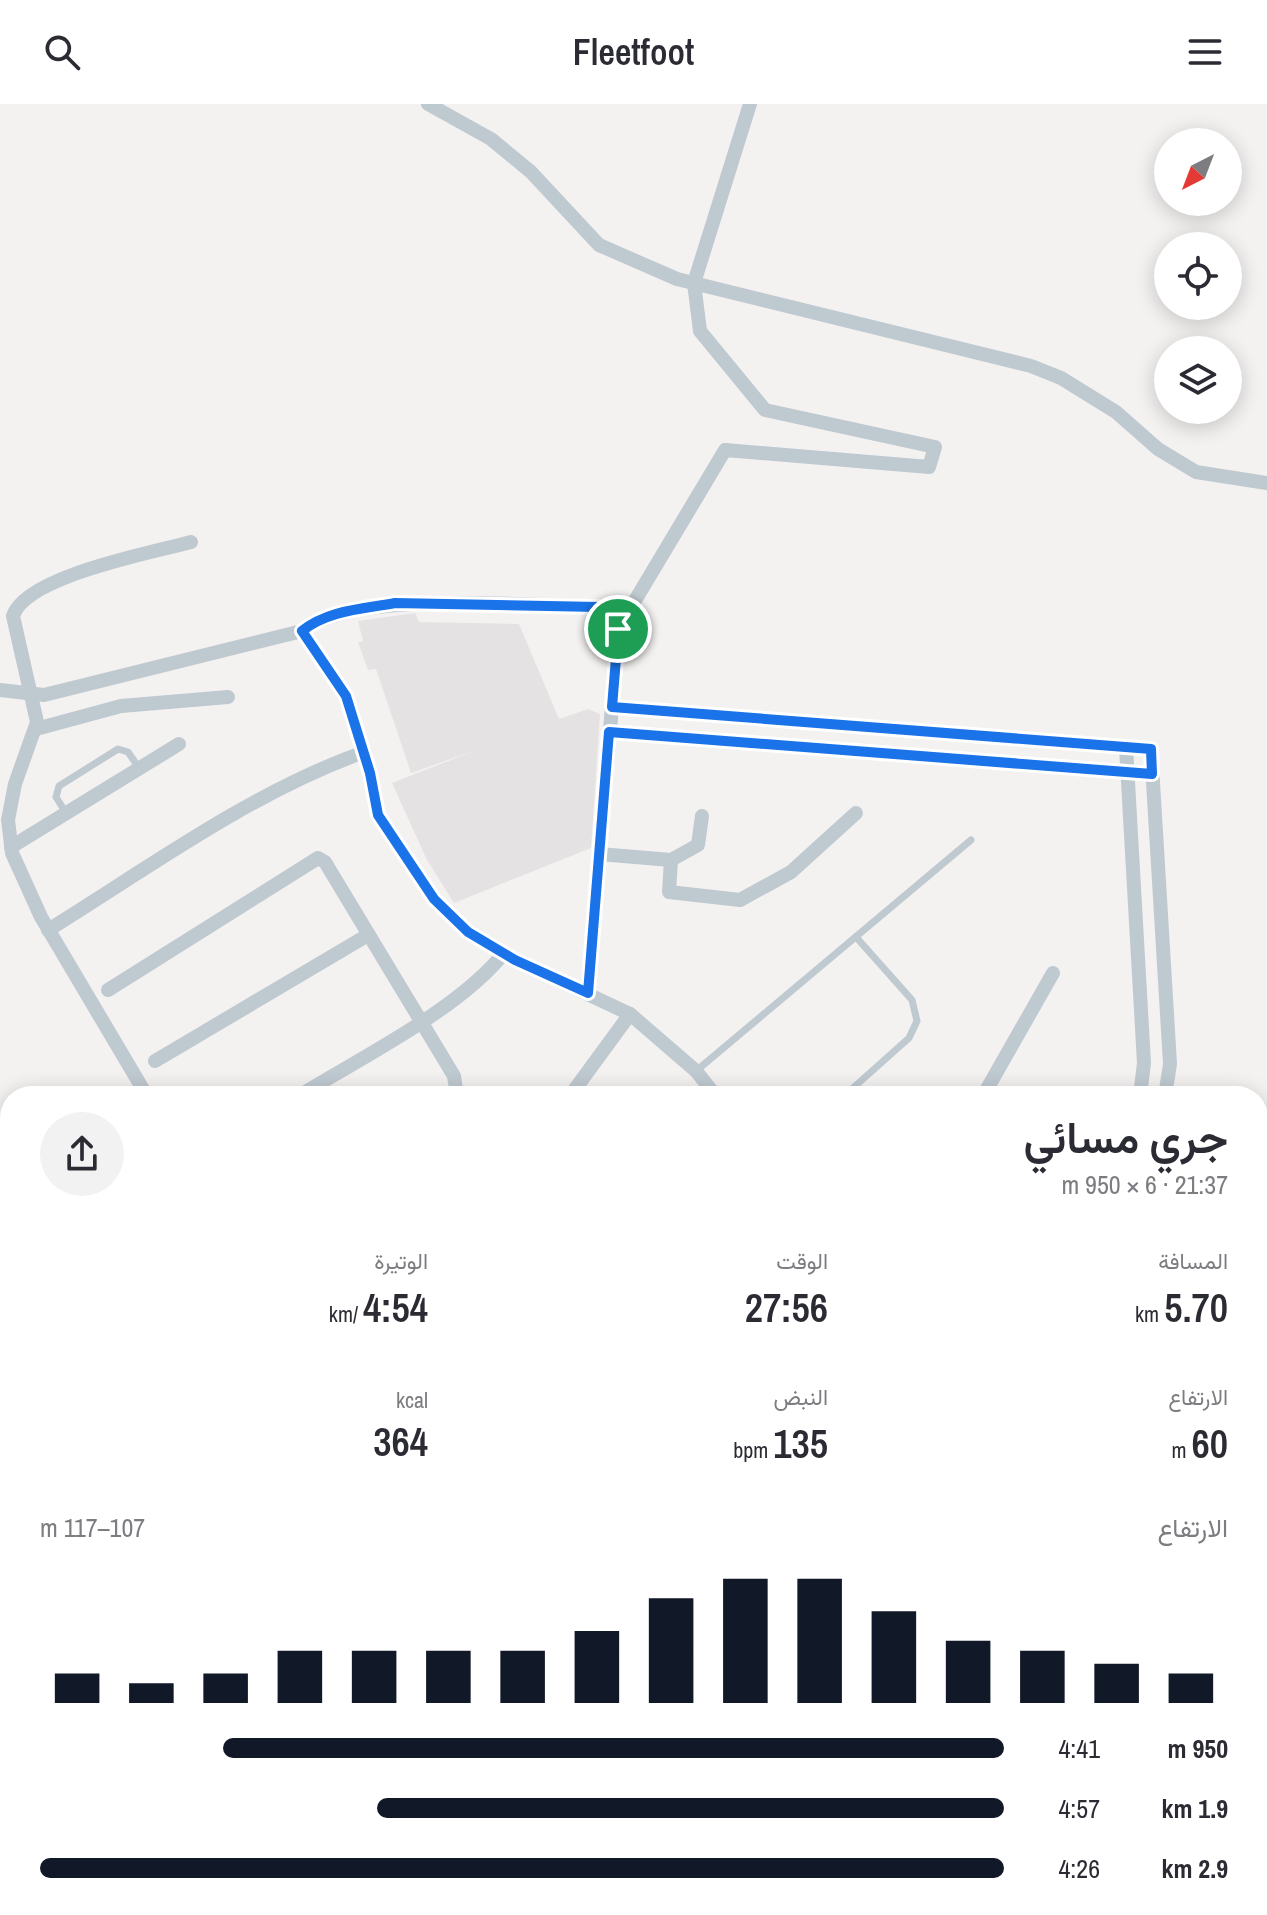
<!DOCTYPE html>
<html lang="ar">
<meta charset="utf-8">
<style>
:root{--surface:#fff;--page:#f2f2f3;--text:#2b2b33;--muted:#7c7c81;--accent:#111827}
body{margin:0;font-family:"Archivo Narrow",Vazirmatn,sans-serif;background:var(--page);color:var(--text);direction:rtl;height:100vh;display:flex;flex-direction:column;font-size:30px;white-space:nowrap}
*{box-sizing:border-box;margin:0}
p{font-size:26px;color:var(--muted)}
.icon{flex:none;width:44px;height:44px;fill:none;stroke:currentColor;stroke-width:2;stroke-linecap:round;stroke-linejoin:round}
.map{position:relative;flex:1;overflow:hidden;direction:ltr}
.drawer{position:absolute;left:0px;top:982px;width:1268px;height:830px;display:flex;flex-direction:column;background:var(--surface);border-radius:32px 32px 0 0;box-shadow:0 4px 20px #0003;direction:rtl}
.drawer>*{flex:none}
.needle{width:52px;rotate:222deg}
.buttons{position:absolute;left:1154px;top:24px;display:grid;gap:16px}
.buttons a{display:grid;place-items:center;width:88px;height:88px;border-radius:50%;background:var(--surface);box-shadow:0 4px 20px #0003;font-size:40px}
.pin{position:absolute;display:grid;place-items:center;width:68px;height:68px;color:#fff;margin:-34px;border:4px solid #fff;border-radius:50%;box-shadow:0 2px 8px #0007}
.round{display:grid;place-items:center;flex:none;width:84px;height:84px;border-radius:42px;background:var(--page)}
.headline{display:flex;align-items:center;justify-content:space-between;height:136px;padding:0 40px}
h1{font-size:44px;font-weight:600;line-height:60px}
.stats{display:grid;grid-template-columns:repeat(3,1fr);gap:12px;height:136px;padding:8px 40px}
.stats div{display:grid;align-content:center}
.stats b{font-size:40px;font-weight:600}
.stats small{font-size:22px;font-weight:400}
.stats p{font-size:22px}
.chart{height:224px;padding:16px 40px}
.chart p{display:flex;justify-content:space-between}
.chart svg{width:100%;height:144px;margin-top:8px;stroke:var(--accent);stroke-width:6}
ul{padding:0 40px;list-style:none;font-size:26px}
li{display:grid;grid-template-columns:128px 96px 1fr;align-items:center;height:60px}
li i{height:20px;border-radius:10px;background:var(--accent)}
header{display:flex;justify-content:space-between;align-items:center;height:104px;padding:0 40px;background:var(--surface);font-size:36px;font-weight:600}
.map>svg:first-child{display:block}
.education{fill:#e5e2e3}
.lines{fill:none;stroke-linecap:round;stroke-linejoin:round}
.service{stroke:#bfc9d0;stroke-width:7}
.minor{stroke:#bfc9d0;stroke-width:14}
.route-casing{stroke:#fff;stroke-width:16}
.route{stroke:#1a73e8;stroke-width:10}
</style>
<header><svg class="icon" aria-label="menu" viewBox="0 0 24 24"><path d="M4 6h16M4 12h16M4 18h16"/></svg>Fleetfoot<svg class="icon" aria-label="search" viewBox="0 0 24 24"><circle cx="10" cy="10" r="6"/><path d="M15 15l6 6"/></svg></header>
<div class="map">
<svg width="1267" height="1811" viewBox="0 0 1267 1811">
<rect width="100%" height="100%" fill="#f4f1f1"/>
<polygon class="education" points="415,509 419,518 519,520 559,615 588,605 600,610 591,744 454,799 427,756 392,679 479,645 411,669 376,565 368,566 358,538 363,537 358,517"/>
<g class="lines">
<g class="service">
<polyline points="66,709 56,693 59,682 118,645 128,648 139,664"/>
<polyline points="696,967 971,736"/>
<polyline points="844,992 909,934 917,917 912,896 856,833"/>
<polyline points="0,1546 10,1539"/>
<polyline points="6,1811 10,1760"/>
</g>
<g class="minor">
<polyline points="428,0 491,35 531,68 599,141 677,175 1031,262 1061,274 1116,308 1158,345 1196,368 1267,379"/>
<polyline points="618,525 725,346 929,363 935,343 765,306 700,227 694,179 750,0"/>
<path d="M302,527C356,485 528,502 599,503L618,525L612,527L617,542L588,889"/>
<polyline points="0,586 44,591 302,527 346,592 370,669 378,711 434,795 468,828 515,856 630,910 696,967 716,992"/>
<polyline points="612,603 1151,645 1170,960 1165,992"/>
<polyline points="36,625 121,602 228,593"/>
<polyline points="609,628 1152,670"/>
<polyline points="1126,643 1144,959 1140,992"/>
<polyline points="11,743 179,640"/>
<polyline points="599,750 671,756 669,788 740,796 791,768 856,709"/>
<polyline points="671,756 698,741 702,712"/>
<path d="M48,826C150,763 250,689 364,648"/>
<polyline points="108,886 318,754 325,758 454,972 456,985 451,992"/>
<polyline points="155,957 368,831"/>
<path d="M147,992L41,813L12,749L8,716L15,680L37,618L13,512C26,472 151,449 191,438"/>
<path d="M299,992C362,953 458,906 504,849"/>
<polyline points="570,992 630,910"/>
<polyline points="983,992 1053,869"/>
<polyline points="0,1048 10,1046"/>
<polyline points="0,1179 10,1177"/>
<polyline points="0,1215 10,1233"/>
<polyline points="1258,1233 1264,1214"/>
<polyline points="0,1358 10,1343"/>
<polyline points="1258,1550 1267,1527"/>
<polyline points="1258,1585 1267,1588"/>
<polyline points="0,1708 10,1711"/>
<polyline points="0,1725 10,1728"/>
<polyline points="1258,1775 1267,1754"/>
<polyline points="235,1802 245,1811"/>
<polyline points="1247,1802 1253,1811"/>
<polyline points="591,1811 605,1802"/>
<polyline points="851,1811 853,1802"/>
<polyline points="1091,1811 1094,1802"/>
</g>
</g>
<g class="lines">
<defs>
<path id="route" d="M395,499L599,503L618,525L612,527L617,542L612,603L1151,645L1152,670L609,628L588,889L515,856L468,828L434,795L378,711L370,669L346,592L302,527C328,506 363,505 395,499Z"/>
</defs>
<use href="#route" class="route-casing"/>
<use href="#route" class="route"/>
</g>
</svg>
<div class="buttons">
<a><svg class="needle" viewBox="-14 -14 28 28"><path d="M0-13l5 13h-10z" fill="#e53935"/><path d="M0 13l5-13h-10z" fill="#7c7c81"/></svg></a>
<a><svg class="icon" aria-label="locate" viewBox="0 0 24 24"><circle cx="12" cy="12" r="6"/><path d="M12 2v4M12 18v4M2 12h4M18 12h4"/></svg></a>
<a><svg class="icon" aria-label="layers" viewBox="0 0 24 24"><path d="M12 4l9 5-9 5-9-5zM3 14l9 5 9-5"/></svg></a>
</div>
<div class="pin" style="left:618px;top:525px;background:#1e9e55"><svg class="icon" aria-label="arrive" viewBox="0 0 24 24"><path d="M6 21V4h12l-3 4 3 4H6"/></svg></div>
<section class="drawer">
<div class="headline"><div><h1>جري مسائي</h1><p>21:37 · 6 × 950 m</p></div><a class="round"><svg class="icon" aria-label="share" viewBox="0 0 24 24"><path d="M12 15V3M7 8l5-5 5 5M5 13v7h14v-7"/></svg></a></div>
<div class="stats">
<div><p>المسافة</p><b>5.70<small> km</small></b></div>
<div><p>الوقت</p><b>27:56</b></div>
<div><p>الوتيرة</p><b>4:54<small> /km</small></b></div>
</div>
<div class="stats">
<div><p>الارتفاع</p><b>60<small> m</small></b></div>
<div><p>النبض</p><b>135<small> bpm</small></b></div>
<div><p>kcal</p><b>364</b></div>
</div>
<div class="chart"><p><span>الارتفاع</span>107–117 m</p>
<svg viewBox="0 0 160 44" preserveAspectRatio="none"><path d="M5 44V35M15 44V38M25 44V35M35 44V28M45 44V28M55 44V28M65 44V28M75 44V22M85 44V12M95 44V6M105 44V6M115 44V16M125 44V25M135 44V28M145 44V32M155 44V35"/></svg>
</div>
<ul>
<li><b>950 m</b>4:41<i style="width:81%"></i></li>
<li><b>1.9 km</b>4:57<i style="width:65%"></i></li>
<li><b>2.9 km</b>4:26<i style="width:100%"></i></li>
</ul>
</section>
</div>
